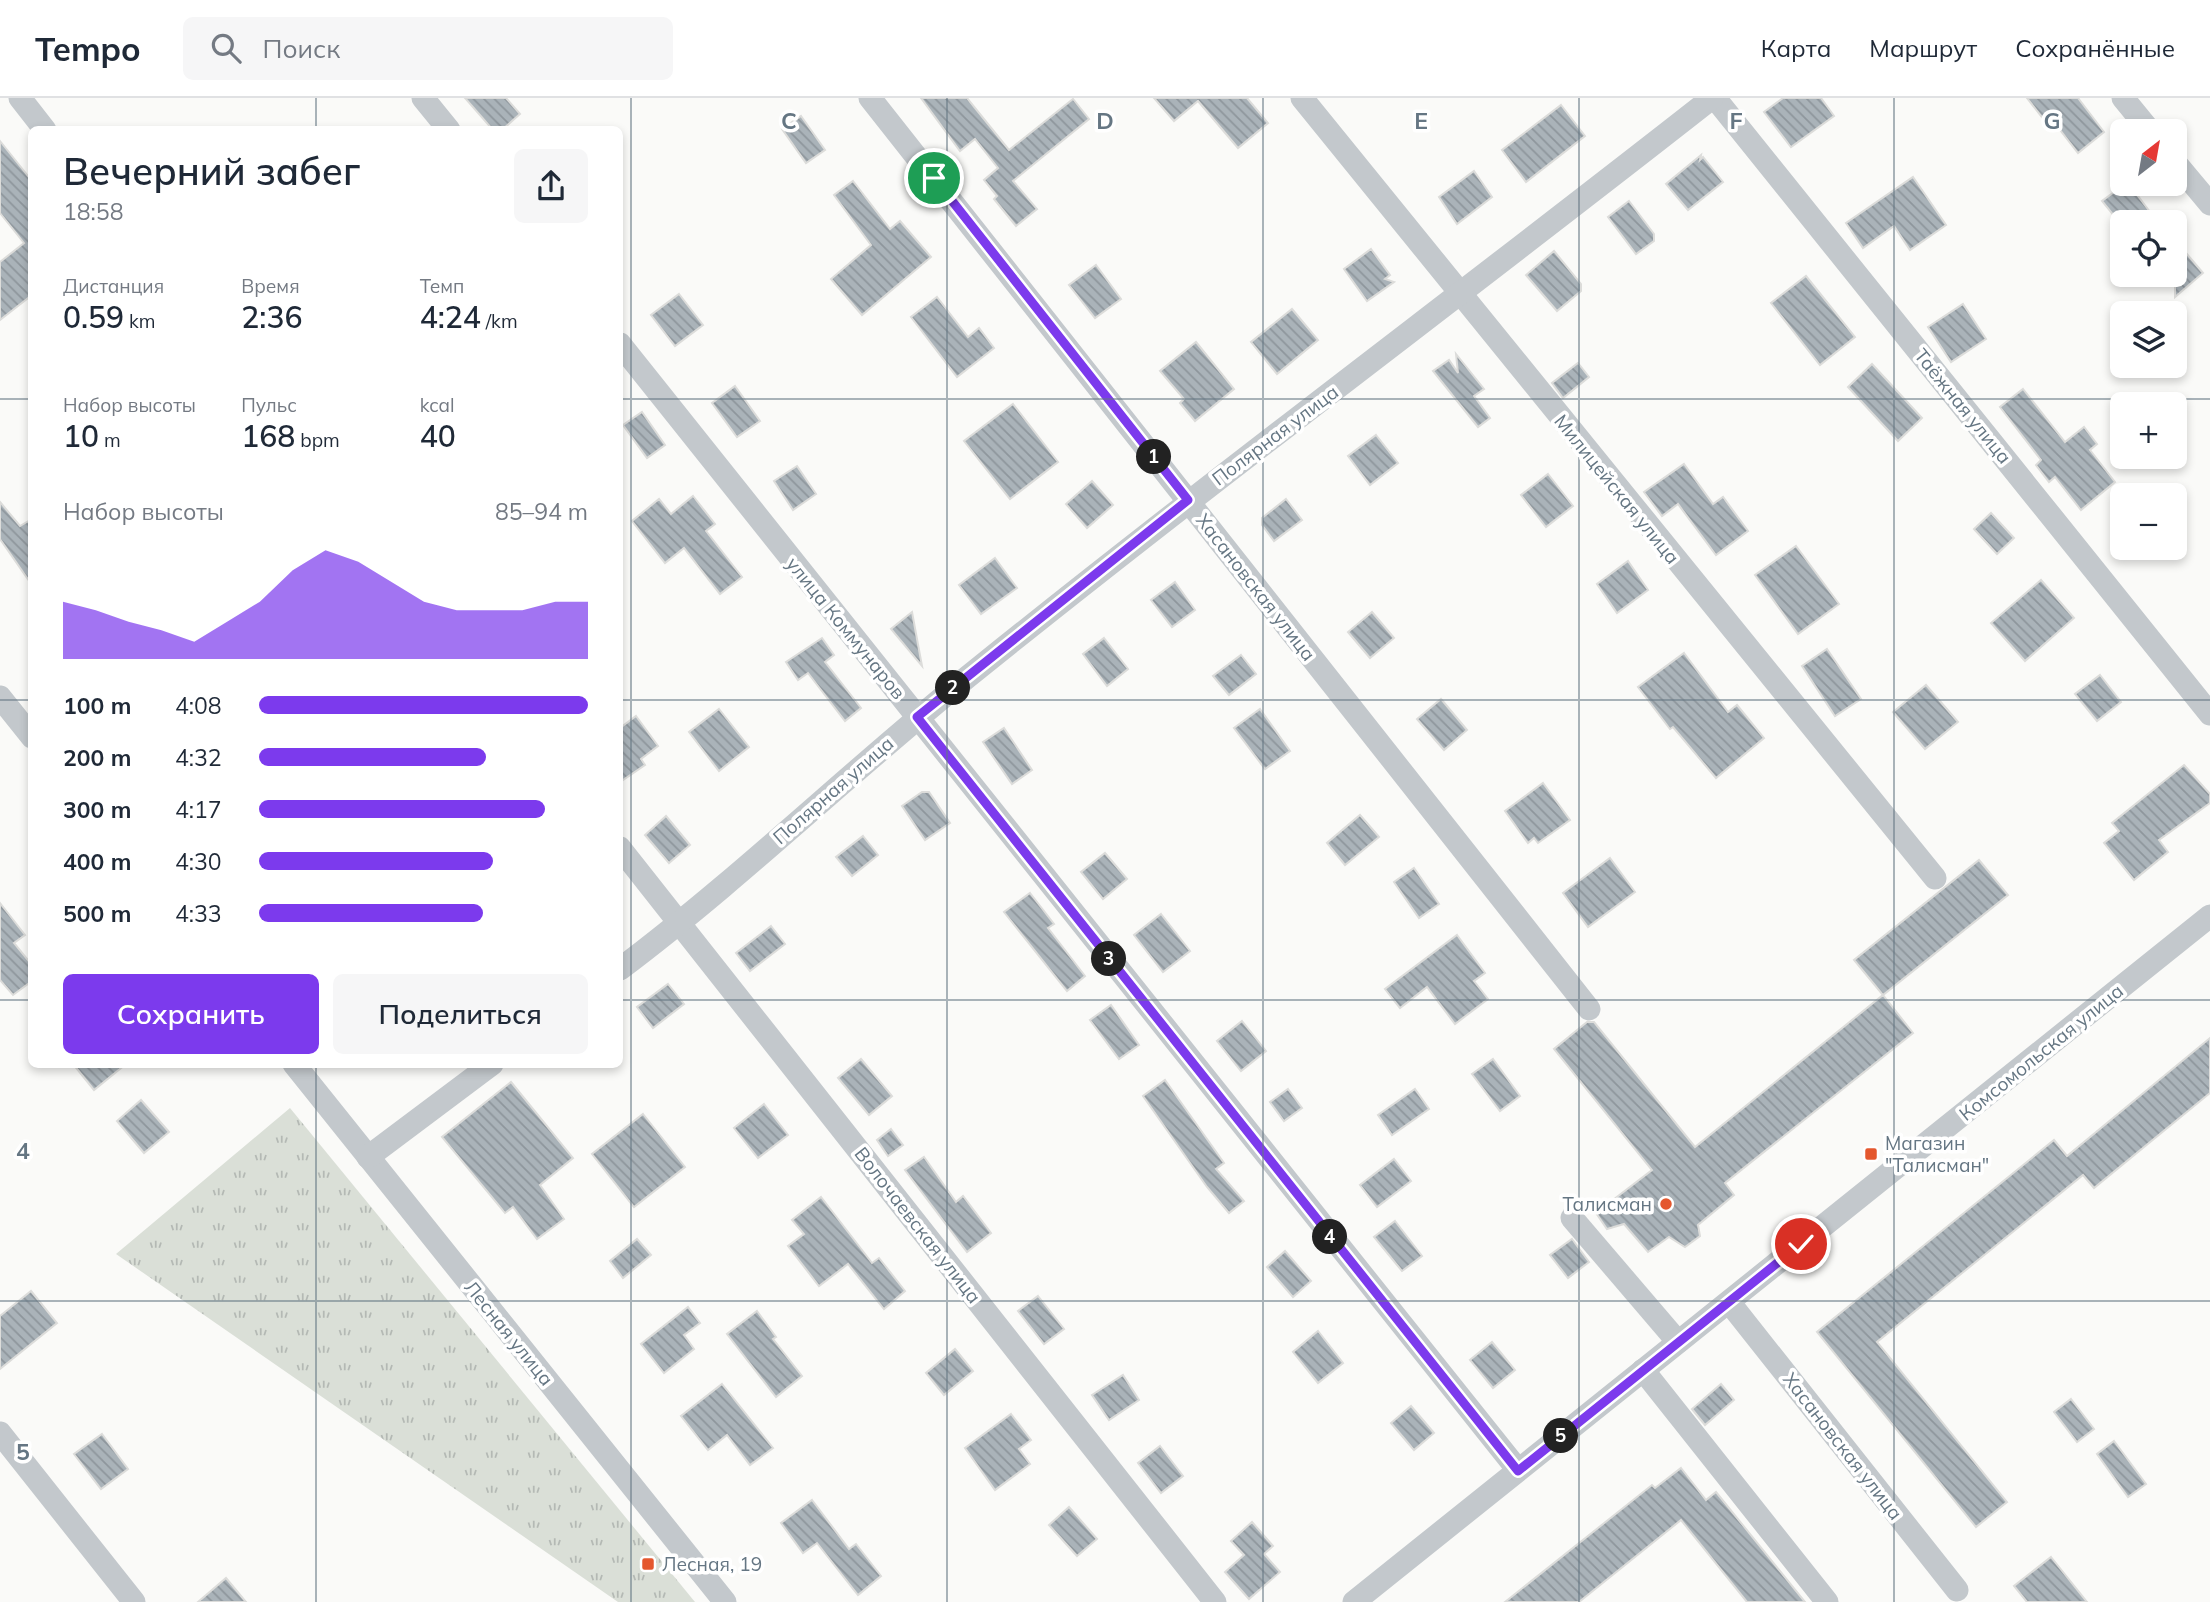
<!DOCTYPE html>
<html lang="ru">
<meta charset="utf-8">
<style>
:root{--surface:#fff;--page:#f6f6f7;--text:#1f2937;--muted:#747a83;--line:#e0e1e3;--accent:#7c3aed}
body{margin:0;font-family:Mulish,sans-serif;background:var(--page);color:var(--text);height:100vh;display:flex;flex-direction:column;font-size:26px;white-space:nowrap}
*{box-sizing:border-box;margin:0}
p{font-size:23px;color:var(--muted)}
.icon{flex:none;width:38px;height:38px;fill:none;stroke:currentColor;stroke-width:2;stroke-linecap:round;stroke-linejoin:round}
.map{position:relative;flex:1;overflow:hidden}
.drawer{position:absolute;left:28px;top:28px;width:595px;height:942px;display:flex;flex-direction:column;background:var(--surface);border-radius:10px;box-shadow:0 4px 10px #0003}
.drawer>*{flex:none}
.needle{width:46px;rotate:31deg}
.buttons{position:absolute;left:2110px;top:21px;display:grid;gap:14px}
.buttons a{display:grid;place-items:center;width:77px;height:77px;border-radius:10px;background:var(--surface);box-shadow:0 4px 10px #0003;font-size:35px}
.pin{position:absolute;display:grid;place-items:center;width:60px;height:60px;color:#fff;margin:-30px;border:4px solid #fff;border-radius:50%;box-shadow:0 2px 7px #0007}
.km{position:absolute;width:35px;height:35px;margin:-18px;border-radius:50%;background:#222;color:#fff;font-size:19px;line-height:35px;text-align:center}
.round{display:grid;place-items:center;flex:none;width:74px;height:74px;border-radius:10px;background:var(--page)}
.headline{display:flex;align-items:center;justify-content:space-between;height:119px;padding:0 35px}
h1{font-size:38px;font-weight:600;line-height:52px}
.figures{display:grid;grid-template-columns:repeat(3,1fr);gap:10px;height:119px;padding:7px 35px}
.figures div{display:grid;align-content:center}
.figures b{font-size:30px;font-weight:600}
.figures small{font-size:19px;font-weight:400}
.figures p{font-size:19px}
.chart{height:196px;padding:14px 35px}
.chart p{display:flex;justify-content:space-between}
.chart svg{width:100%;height:126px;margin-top:7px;fill:var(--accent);opacity:.7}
.button{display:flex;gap:14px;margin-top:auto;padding:14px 35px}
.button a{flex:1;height:80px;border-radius:10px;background:var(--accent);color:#fff;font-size:28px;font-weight:600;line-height:80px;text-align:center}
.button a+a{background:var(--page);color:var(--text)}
ul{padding:0 35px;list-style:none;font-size:23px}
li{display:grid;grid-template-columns:112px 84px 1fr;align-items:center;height:52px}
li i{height:18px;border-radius:9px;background:var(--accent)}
header{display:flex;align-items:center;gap:42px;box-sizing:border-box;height:98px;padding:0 35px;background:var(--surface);border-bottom:2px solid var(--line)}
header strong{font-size:33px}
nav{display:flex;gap:38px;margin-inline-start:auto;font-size:24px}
.search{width:490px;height:63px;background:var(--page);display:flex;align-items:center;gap:18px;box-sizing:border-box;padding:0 24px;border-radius:10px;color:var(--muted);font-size:26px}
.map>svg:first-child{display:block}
.grass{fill:url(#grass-tufts)}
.building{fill:url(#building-back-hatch);stroke:#dcdcda;stroke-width:2}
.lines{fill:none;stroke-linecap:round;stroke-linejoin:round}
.minor{stroke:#c3c8cc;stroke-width:23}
.route-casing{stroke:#fff;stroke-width:14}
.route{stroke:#7c3aed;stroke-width:9}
.grid{fill:none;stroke:#657683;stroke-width:2;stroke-opacity:0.55}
.poi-dot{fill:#e4572e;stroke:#fff;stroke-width:2.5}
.labels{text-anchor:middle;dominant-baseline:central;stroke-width:7;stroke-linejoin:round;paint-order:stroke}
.street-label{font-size:19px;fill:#657683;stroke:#fff}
.poi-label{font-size:19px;fill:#657683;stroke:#fff;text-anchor:start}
.grid-label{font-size:23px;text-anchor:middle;font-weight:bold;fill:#657683;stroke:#fff;stroke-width:7;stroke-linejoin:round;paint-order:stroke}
</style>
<header>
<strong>Tempo</strong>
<div class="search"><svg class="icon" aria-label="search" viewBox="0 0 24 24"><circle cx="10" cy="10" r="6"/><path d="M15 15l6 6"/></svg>Поиск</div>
<nav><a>Карта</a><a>Маршрут</a><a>Сохранённые</a></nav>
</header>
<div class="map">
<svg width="2210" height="1504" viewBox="0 0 2210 1504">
<defs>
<pattern id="grass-tufts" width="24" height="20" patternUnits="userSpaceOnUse" patternTransform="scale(1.75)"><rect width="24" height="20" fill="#dadfd7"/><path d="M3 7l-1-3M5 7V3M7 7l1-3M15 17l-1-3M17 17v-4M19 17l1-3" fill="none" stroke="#b4b9b4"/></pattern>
<pattern id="building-back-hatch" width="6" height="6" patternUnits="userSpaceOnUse" patternTransform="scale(1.75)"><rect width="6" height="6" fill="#aab3b9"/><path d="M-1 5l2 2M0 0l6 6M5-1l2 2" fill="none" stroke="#8e969c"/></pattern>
</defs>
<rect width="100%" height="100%" fill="#fafaf8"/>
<polygon class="grass" points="290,1010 695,1504 618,1504 116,1156"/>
<g class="building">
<polygon points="465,0 506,0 520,16 502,32 493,32"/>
<polygon points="921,0 967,0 1009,52 1073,1 1089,21 1013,83 1037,111 1016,128 994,101 997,98 984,82 998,70 975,41 960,53"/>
<polygon points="1154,0 1247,0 1268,25 1238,50 1198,3 1174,23"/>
<polygon points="1783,0 1821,0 1834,18 1791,49 1764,14"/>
<polygon points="2027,0 2078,0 2104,34 2078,55 2053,23 2048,27"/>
<polygon points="1561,7 1585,38 1526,84 1502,52"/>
<polygon points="801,18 825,52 806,65 782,31"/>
<polygon points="0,43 32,83 32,197 0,222 0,164 24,145 0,115"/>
<polygon points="1701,57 1700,62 1703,59 1723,84 1688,112 1666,86"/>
<polygon points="1474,73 1492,99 1457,126 1439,99"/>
<polygon points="1913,79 1946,127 1910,152 1894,128 1863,150 1846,125"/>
<polygon points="853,83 890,131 900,123 931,159 862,217 831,181 871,147 834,97"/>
<polygon points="2125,86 2129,86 2150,114 2136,124 2119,124 2102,103"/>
<polygon points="1629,103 1654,136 1654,143 1636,156 1608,119"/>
<polygon points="2175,142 2203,175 2175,199"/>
<polygon points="1371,151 1390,177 1385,181 1394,184 1367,203 1344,171"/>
<polygon points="1554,153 1581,186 1581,193 1557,213 1526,177"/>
<polygon points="1096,167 1121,201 1095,220 1069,187"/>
<polygon points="1806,178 1855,239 1820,267 1771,205"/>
<polygon points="679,196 703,227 675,248 651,217"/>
<polygon points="937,199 968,239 979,230 994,250 957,279 911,219"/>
<polygon points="1963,206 1986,241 1951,264 1928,229"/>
<polygon points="1292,211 1318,242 1277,276 1251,244"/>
<polygon points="1196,244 1234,291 1195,323 1180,305 1184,301 1160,273"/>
<polygon points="1456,256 1484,291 1474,298 1490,320 1478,329 1433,273 1449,262 1458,275"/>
<polygon points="1578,265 1589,279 1563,300 1552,285"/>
<polygon points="1872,266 1922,320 1898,343 1848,289"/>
<polygon points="735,288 760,323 737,339 712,305"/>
<polygon points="2023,291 2065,344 2084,329 2097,346 2090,352 2115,384 2081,412 2055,379 2049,384 2036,367 2041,362 2000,309"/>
<polygon points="1013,306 1058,364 1010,401 964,343"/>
<polygon points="642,314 665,347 647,360 623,327"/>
<polygon points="1376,337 1398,365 1370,387 1348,358"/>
<polygon points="1684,366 1713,406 1723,399 1748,433 1716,457 1678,406 1662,418 1644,394"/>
<polygon points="797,368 816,396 793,412 774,383"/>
<polygon points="1548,376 1573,408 1546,429 1521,397"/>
<polygon points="1092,383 1113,407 1087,430 1066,406"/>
<polygon points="693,398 715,426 706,433 742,479 720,496 684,450 665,465 632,423 659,401 671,416"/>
<polygon points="1286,401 1302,422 1274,443 1262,427 1262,420"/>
<polygon points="0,404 20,428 32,421 32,487 0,441"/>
<polygon points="1991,415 2014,440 1997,456 1974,431"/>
<polygon points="1796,448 1839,506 1798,536 1755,477"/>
<polygon points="995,460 1017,490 981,516 959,487"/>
<polygon points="1628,463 1648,492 1617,515 1597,486"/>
<polygon points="2041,482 2074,520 2025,563 1991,525"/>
<polygon points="1175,484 1195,512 1172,529 1151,502"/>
<polygon points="912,514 922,568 891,531"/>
<polygon points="1372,514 1394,540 1370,560 1348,534"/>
<polygon points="822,540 834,557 825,564 861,610 845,623 808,575 798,582 786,564"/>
<polygon points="1104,540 1128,571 1107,588 1083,556"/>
<polygon points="1827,551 1861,601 1835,618 1802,568"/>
<polygon points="1684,555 1728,614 1737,607 1764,640 1716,680 1673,629 1670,631 1638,589"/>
<polygon points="1241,557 1256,576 1229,597 1213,578"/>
<polygon points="2100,577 2121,604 2097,623 2075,596"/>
<polygon points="1926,587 1958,624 1925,651 1893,614"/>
<polygon points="1441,601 1467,632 1444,652 1417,621"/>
<polygon points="719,611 749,649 719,673 689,634"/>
<polygon points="1260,611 1290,653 1265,671 1234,630"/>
<polygon points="636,618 658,648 641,661 645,667 620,684 620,630"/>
<polygon points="1004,630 1032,672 1012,686 983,644"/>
<polygon points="2184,667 2210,696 2210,705 2159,742 2168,754 2134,782 2104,745 2119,733 2112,725"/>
<polygon points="1543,685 1570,722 1538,745 1534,740 1528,745 1505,713"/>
<polygon points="922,694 929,694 950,725 925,742 902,708"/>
<polygon points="1360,717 1379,739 1345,767 1327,745"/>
<polygon points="666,718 690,747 669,765 645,737"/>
<polygon points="863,738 878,757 852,778 836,759"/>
<polygon points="1105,755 1127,781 1103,801 1081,774"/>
<polygon points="1610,760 1635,794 1588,829 1563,795"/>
<polygon points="1979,762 2008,797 1883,897 1854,862"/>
<polygon points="1414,770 1439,806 1419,820 1394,784"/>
<polygon points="1030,795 1054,826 1048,830 1085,878 1067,893 1004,814"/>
<polygon points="0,805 25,837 14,845 32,867 32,883 13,897 0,882"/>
<polygon points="1161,816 1190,853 1163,874 1134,837"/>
<polygon points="771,828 785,846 750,873 736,855"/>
<polygon points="1457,837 1485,875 1474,883 1488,901 1455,926 1427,889 1400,910 1385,891"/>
<polygon points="668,886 684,906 653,930 637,909"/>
<polygon points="1883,897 1913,935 1725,1085 1734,1097 1698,1127 1700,1138 1685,1149 1669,1139 1648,1154 1624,1126 1607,1131 1596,1115 1652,1072 1554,951 1587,924 1594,924 1695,1049"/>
<polygon points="1111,907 1139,947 1119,961 1090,922"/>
<polygon points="1242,923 1266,953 1241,973 1217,943"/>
<polygon points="2210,940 2210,995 2094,1090 2083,1077 1877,1244 2007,1404 1976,1429 1817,1234 2054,1042 2067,1058"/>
<polygon points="861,961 892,998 869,1017 838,980"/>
<polygon points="1493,961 1520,998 1500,1013 1472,976"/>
<polygon points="73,966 126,966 94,992"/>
<polygon points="1165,982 1224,1065 1216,1071 1244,1103 1229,1115 1207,1089 1143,998"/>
<polygon points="511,984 573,1060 540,1087 564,1121 537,1141 513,1109 505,1115 442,1039"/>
<polygon points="1288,991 1302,1010 1284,1023 1270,1004"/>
<polygon points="1415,991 1429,1011 1392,1037 1378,1017"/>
<polygon points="141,1002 169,1034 144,1055 117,1023"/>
<polygon points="764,1006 788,1037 758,1060 734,1030"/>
<polygon points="643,1016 685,1069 634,1109 592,1056"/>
<polygon points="891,1031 903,1047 888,1058 877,1042"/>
<polygon points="924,1059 956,1104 963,1098 991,1135 967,1154 905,1072"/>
<polygon points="1394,1061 1411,1083 1377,1109 1360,1087"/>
<polygon points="821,1099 872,1165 879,1160 905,1193 884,1211 848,1166 819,1188 788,1148 804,1136 792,1122"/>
<polygon points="1395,1123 1422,1158 1402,1173 1374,1139"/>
<polygon points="637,1141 651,1157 623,1180 610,1163"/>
<polygon points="1572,1141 1589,1164 1568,1180 1550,1157"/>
<polygon points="1285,1153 1311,1183 1293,1199 1267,1169"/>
<polygon points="31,1193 57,1225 0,1271 0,1218"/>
<polygon points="1038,1198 1064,1231 1044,1246 1018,1213"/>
<polygon points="688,1209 700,1225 684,1237 694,1251 664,1275 641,1246"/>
<polygon points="757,1213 776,1239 773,1241 802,1278 776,1299 727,1236"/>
<polygon points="1318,1233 1343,1265 1318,1285 1293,1254"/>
<polygon points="1492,1244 1515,1272 1493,1290 1470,1262"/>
<polygon points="955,1251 973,1273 944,1297 926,1275"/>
<polygon points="1123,1277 1139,1302 1109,1322 1092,1297"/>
<polygon points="722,1286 773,1350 750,1367 727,1337 708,1352 681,1318"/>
<polygon points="1721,1286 1734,1302 1705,1327 1692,1311"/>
<polygon points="2071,1301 2094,1331 2077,1344 2054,1314"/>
<polygon points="1411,1308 1434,1335 1414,1352 1391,1325"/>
<polygon points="1011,1316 1031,1342 1019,1351 1030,1366 995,1392 965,1350"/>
<polygon points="102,1336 128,1371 101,1391 74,1356"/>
<polygon points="2114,1343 2146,1386 2128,1399 2097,1356"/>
<polygon points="1160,1348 1183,1378 1161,1395 1138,1365"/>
<polygon points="1681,1370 1706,1402 1716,1394 1805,1504 1747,1504 1681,1422 1579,1504 1505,1504 1652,1387 1655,1390"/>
<polygon points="812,1402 849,1451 856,1446 881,1478 858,1497 817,1445 803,1455 781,1425"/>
<polygon points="1069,1409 1097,1441 1077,1458 1049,1427"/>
<polygon points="1252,1424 1273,1448 1264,1456 1280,1474 1249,1501 1225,1474 1244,1457 1231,1443"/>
<polygon points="2051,1459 2087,1504 2027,1504 2014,1488"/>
<polygon points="226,1480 246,1504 198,1504"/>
</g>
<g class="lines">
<g class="minor">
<polyline points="20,0 45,32"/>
<polyline points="423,0 449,32"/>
<polyline points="870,0 1589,911"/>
<polyline points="1302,0 1935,780"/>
<polyline points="1715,0 2210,616"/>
<polyline points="2123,0 2150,33"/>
<polyline points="2175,64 2210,106"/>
<polyline points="620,246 1518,1372"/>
<polyline points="0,599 32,639"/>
<polyline points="620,750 1215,1504"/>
<path d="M620,871C745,777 857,667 980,569C1221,375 1469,191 1712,0"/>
<polyline points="294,966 725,1504"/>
<polyline points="368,1059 492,966"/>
<polyline points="1572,1120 1678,1244"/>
<polyline points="1729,1204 1957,1492"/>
<polyline points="1643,1272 1827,1504"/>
<polyline points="0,1335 134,1504"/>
<polyline points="1354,1504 2210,818"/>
</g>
</g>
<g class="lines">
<defs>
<polyline id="route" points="934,80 1188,402 917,619 1518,1373 1801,1146"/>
</defs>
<use href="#route" class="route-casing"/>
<use href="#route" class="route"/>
</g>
<path class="grid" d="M316,0V32M631,0V1504M947,0V1504M1263,0V1504M1579,0V1504M1894,0V1504M0,301H32M620,301H2210M0,602H32M620,602H2210M0,902H32M620,902H2210M316,966V1504M0,1203H2210"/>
<g class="poi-dot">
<rect x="1864" y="1049" width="14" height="14" rx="3.5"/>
<circle cx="1666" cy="1106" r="7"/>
<rect x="641" y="1459" width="14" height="14" rx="3.5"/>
</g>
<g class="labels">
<g class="street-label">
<text transform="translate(1963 308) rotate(51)">Таёжная улица</text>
<text transform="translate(1275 337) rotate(-37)">Полярная улица</text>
<text transform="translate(1617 391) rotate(51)">Милицейская улица</text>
<text transform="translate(1256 489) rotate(52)">Хасановская улица</text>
<text transform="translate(846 530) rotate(51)">улица Коммунаров</text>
<text transform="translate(833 692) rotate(-41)">Полярная улица</text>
<text transform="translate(2041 954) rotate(-39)">Комсомольская улица</text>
<text transform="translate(918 1127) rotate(52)">Волочаевская улица</text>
<text transform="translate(509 1235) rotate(51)">Лесная улица</text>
<text transform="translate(1843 1348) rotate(52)">Хасановская улица</text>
</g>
<g class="poi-label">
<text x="1885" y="1045">Магазин<tspan x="1885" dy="22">"Талисман"</tspan></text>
<text x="1652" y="1106" text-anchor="end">Талисман</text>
<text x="662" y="1466">Лесная, 19</text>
</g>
</g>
<g class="grid-label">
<text x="789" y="31">C</text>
<text x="1105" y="31">D</text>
<text x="1421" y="31">E</text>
<text x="1736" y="31">F</text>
<text x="2052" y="31">G</text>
<text x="23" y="1061">4</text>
<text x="23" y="1362">5</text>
</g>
</svg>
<div class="buttons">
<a><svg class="needle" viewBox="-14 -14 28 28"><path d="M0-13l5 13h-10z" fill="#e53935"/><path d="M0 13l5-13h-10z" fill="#747a83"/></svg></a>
<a><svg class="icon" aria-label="locate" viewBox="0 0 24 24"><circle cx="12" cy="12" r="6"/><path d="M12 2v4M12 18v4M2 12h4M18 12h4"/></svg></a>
<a><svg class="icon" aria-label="layers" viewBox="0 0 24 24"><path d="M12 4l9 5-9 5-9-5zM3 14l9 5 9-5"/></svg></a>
<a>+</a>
<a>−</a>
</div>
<div class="pin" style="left:934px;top:80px;background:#1e9e55"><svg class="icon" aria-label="arrive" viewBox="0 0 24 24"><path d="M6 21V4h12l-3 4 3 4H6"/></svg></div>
<div class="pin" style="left:1801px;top:1146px;background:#d93025"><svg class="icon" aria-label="check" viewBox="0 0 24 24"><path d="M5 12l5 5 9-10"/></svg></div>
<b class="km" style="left:1154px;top:359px">1</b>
<b class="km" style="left:953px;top:590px">2</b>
<b class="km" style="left:1109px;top:861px">3</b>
<b class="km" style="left:1330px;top:1139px">4</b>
<b class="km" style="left:1561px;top:1338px">5</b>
<section class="drawer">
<div class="headline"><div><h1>Вечерний забег</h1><p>18:58</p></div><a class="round"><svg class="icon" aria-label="share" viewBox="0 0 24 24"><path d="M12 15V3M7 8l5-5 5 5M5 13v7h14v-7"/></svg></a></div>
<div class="figures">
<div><p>Дистанция</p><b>0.59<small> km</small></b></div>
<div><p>Время</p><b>2:36</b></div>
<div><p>Темп</p><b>4:24<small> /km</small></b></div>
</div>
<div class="figures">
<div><p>Набор высоты</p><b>10<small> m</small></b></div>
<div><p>Пульс</p><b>168<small> bpm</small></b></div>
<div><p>kcal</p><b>40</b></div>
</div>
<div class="chart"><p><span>Набор высоты</span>85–94 m</p>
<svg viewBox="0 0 160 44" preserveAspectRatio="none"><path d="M0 44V24L10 27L20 31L30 34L40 38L50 31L60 24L70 13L80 6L90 10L100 17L110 24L120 27L130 27L140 27L150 24L160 24V44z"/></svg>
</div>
<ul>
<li><b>100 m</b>4:08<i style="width:100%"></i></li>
<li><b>200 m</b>4:32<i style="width:69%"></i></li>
<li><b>300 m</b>4:17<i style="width:87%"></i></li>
<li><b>400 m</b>4:30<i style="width:71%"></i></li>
<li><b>500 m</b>4:33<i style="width:68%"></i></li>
</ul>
<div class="button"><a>Сохранить</a><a>Поделиться</a></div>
</section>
</div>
